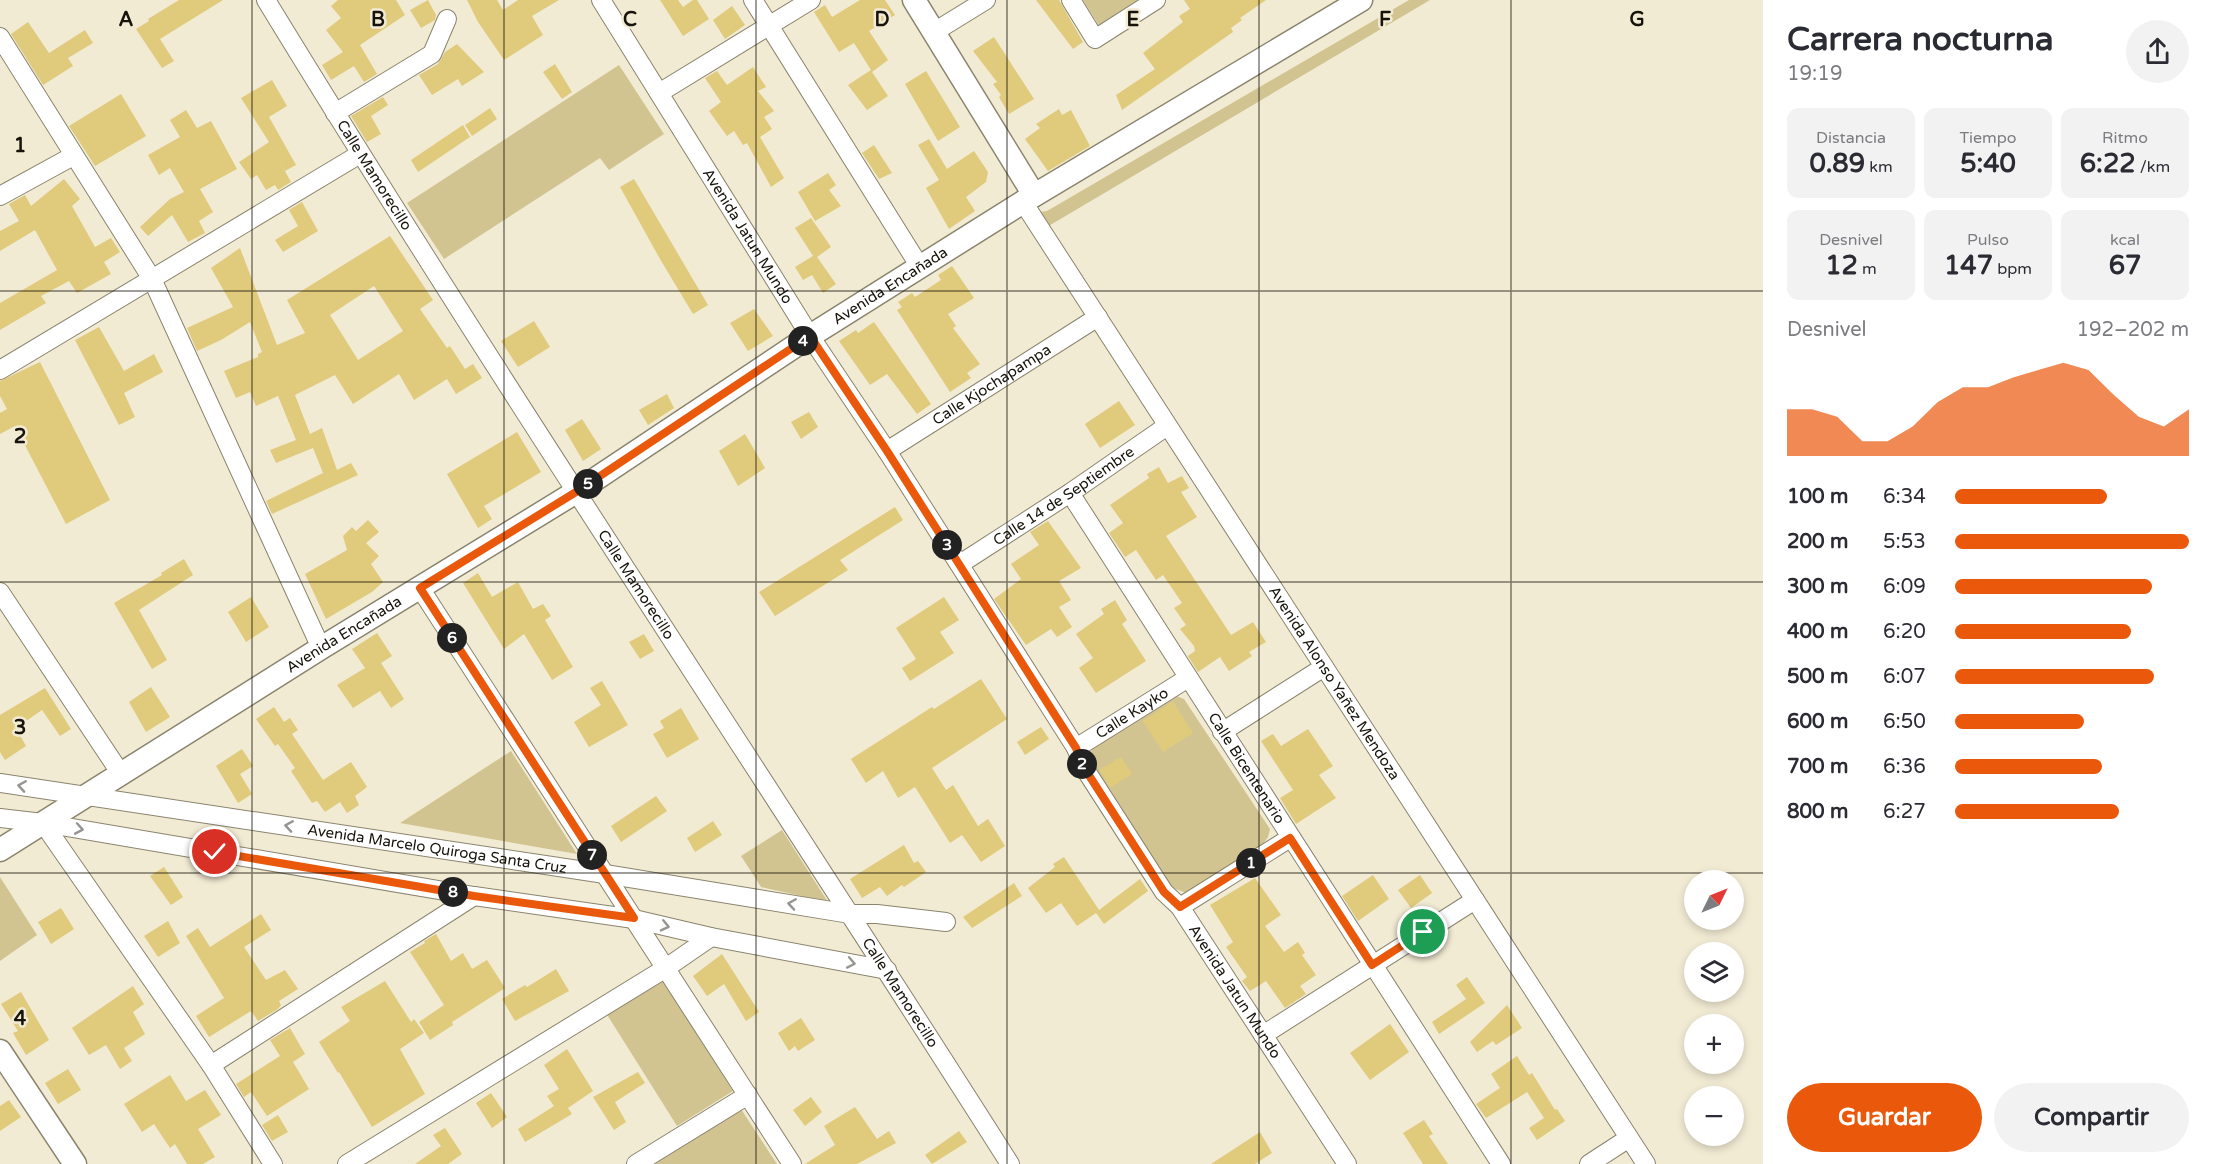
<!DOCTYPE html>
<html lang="es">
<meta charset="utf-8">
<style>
:root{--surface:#fff;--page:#f2f2f3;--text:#2b2b33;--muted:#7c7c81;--accent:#ea580c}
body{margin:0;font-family:"Varela Round",sans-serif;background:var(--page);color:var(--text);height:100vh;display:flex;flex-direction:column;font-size:22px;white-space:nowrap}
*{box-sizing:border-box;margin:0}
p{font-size:20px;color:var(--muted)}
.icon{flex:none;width:33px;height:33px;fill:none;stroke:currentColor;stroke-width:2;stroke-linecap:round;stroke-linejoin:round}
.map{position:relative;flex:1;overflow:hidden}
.drawer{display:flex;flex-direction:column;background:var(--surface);width:450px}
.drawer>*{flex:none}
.needle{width:39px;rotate:47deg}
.tools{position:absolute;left:1684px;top:870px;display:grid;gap:12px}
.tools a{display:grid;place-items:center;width:60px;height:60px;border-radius:50%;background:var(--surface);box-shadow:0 3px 9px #0003;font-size:30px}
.pin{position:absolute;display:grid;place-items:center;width:51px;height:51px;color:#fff;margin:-26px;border:3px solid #fff;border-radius:50%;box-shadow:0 2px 6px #0007}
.km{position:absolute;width:30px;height:30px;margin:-15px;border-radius:50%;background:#222;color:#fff;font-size:16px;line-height:30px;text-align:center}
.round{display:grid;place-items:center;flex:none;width:63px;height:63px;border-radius:32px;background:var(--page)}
.headline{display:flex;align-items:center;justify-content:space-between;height:102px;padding:0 24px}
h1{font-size:33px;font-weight:700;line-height:45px}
.stats{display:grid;grid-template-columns:repeat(3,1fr);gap:9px;height:102px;padding:6px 24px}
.stats div{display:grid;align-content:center;border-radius:12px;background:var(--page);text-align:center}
.stats b{font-size:26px;font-weight:700}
.stats small{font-size:16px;font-weight:400}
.stats p{font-size:16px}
.chart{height:168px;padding:12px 24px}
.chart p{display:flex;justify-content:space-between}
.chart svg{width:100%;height:108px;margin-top:6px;fill:var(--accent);opacity:.7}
.cta{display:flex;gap:12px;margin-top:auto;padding:12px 24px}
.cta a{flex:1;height:69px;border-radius:36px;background:var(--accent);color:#fff;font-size:24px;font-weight:700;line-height:69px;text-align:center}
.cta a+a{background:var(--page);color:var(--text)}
ul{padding:0 24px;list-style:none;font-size:20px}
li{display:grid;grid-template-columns:96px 72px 1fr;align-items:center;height:45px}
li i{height:15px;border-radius:8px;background:var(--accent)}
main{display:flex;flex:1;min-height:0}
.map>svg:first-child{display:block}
.green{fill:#d2c491}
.building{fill:#e0ca7c;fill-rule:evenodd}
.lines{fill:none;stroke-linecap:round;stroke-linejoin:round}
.minor-casing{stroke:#8a846e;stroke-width:20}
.major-casing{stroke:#8a846e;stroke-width:25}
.minor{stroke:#fff;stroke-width:18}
.major{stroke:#fff;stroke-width:22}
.oneway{stroke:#969591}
.route-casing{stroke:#fff;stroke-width:12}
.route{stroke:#ea580c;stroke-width:8}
.grid{fill:none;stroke:#15130a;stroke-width:1.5;stroke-opacity:0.55}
.labels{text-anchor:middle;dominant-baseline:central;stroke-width:5;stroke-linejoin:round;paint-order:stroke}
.street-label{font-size:15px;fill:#15130a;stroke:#f2ebd4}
.grid-label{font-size:20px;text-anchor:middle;font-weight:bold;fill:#15130a;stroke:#f2ebd4;stroke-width:5;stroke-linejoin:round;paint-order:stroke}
</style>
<main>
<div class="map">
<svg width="1763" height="1164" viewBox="0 0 1763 1164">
<rect width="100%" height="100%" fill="#f2ebd4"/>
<g class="green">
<polygon points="1083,0 1146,0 1101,29"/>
<polygon points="1409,0 1430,0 1047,227 1040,212 1047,211"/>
<polygon points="619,65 664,134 609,170 600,158 444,259 407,203"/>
<polygon points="1174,695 1184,699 1270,829 1268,837 1263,844 1186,893 1173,888 1090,760 1092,747"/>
<polygon points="511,751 577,854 400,823"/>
<polygon points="782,830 828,902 761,887 741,856"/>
<polygon points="0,877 37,935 0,961"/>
<polygon points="662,978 733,1091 677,1126 606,1013"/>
<polygon points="741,1109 777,1164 655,1164"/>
</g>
<g class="building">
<polygon points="179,0 223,0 160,39 174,61 162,68 136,29 149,21 148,19"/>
<polygon points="338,0 396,0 405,15 360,45 377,74 364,82 354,66 331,80 322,65 343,52 326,30 341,18 331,6"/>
<polygon points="428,0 436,15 435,20 421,28 410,10"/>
<polygon points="467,0 497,0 503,10 518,0 559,0 532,16 543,35 504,60 478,22"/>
<polygon points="660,0 678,0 683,7 693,0 697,0 709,19 683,36"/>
<polygon points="860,0 885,0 895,15 869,31 888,60 872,72 888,96 867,110 848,85 871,70 854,43 839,52 814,12 825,5 832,17"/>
<polygon points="1036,0 1059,0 1083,42 1073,49"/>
<polygon points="1184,0 1266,0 1240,18 1242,20 1231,28 1233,32 1122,110 1116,95 1155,69 1143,53 1183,22 1179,16 1190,9"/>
<polygon points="732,6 745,25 725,39 713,20"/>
<polygon points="28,22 49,53 85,30 93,43 68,58 73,66 43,85 11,34"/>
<polygon points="994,37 1034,99 1009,114 999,97 1001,95 993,84 997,82 973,51"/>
<polygon points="457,44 484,72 462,86 458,79 432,95 419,75 438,64 445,52"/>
<polygon points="555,64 572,92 562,99 543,72"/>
<polygon points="753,67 766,87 758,91 774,111 764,117 772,129 760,137 784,178 771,187 747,143 743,145 734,131 727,136 709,111 721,102 705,78 717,71 727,85"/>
<polygon points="926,71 960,127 938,141 905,84"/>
<polygon points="272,80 287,106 269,117 296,165 285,171 272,148 291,182 278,190 275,185 266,190 257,175 251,179 239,162 269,142 241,98"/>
<polygon points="121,94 146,136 95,166 69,126"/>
<polygon points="383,97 388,105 371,116 381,134 367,142 351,116"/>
<polygon points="490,108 497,119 472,136 465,125"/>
<polygon points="1059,109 1062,115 1071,110 1090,146 1048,171 1025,139 1040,128 1036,124"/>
<polygon points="186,110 197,128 211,121 237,169 200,189 213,212 199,221 205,233 188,242 172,215 148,236 140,227 170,199 184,192 170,168 159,175 148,155 180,137 170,120"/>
<polygon points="463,125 470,137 418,172 411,160"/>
<polygon points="929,139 947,169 974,151 988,172 986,182 966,197 975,211 949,229 926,188 939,180 918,145"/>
<polygon points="874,145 892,173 879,179 862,153"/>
<polygon points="828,173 836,185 829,190 841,206 815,221 798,192"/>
<polygon points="64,179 80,199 72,206 95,247 111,238 120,252 104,262 111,274 77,293 69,281 41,296 46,303 0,330 0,303 57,270 35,230 0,251 0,231 19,221 9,204 25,195 31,206"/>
<polygon points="634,179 708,305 693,314 660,259 620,187"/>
<polygon points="302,202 318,231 283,252 275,240 298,226 289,210"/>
<polygon points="811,218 831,247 817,257 836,284 823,293 812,275 803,280 795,267 813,256 795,228"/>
<path d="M390,236L433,300L420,309L447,348L450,346L465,369L473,364L482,378L456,394L447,379L414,400L399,374L353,404L335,375L295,395L310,434L322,428L337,470L351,463L358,475L272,514L266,501L323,473L313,448L276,463L270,450L296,440L278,396L256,406L250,392L236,398L224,371L258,357V354L262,352L250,322L221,340L197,351L187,328L233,307L211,268L240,248L277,345L305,333L287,300ZM374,286L403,331L358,360L330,315Z"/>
<polygon points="952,266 974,298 948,314 956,326 953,328 980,364 967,373 971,378 950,392 897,310 902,307 898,302 912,293 915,297 941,280 938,275"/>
<polygon points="754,309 773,336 748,351 730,323"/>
<polygon points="534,321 550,347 518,367 501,341"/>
<polygon points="874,322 931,404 917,414 887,374 870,385 839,341 856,330 858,333"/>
<polygon points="99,327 124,371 154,354 163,372 124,393 135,417 119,425 75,340"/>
<polygon points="40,362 110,500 66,524 15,426 0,434 0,413 7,409 0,396 0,381"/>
<polygon points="667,394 674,408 648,425 639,410"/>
<polygon points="1119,401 1135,425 1100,448 1085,424"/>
<polygon points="809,412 818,427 801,439 791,422"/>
<polygon points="582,419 601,449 583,461 565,430"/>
<polygon points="517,432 541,472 484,506 492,519 478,528 447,474"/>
<polygon points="745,434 765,468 738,486 719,451"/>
<polygon points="1159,467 1168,483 1182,476 1189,488 1181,492 1197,517 1166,536 1231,635 1253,622 1266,642 1249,652 1252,656 1229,671 1220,657 1198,672 1188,656 1195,651 1194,646 1180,629 1186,625 1174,608 1182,603 1163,575 1156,580 1136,550 1125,557 1109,533 1123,523 1110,505 1149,478 1147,474"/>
<polygon points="895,507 903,520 840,560 848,570 775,616 759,592"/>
<polygon points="368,520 379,532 366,543 379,556 371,564 383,582 372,592 326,619 305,574 347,550 343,536 352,527 356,531"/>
<polygon points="1048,521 1081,568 1059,581 1071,600 1059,607 1072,627 1057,637 1051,629 1026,645 994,599 1021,579 1011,564 1039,545 1030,532"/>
<polygon points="184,559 193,575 139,610 167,660 152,669 114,603 162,575 161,573"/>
<polygon points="478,573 492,597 518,582 533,609 543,604 551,616 545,620 573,667 552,680 524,634 504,649 463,583"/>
<polygon points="251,597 269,627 246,642 228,612"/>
<polygon points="944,597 959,620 940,632 954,653 910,681 902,668 916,659 896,628"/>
<polygon points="1115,600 1127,620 1122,624 1146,661 1096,693 1079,668 1093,658 1076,634 1104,614 1101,609"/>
<polygon points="377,633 392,656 381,663 404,699 391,708 380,691 353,708 337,685 365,668 352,649"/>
<polygon points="644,634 654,651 640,659 629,642"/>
<polygon points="981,679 1007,719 932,768 946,790 953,785 978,826 988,819 1005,846 981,862 962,835 950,843 915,787 898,798 883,771 866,783 851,759 932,707 934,709"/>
<polygon points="602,681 628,725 589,747 574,722 601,705 590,688"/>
<polygon points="151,687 170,717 146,732 129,702"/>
<polygon points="45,688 71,729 60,736 42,710 16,728 26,746 5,760 0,752 0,715"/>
<polygon points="1173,701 1193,733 1163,752 1143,721"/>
<polygon points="274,707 284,722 290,718 298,730 292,734 323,780 351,762 367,787 355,796 359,805 347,813 340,802 325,812 317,801 312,803 291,771 295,768 278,744 275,746 256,719"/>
<polygon points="681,708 699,739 667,758 653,734 664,728 660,721"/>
<polygon points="1041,727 1049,739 1025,755 1017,742"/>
<polygon points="1308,729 1333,766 1319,775 1336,798 1296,824 1280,798 1293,790 1261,741 1273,734 1281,746"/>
<polygon points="242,749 253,766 240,774 252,794 238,803 216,766"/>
<polygon points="1121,757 1132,774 1110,788 1099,770"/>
<polygon points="656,796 667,811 621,842 611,826"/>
<polygon points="713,821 722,835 695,852 687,838"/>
<polygon points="904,845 914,863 918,861 926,872 904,887 902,885 887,896 880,887 862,898 850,879"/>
<polygon points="1064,857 1099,910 1140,879 1148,891 1104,924 1096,913 1077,926 1061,903 1046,913 1028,888 1055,867 1053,864"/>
<polygon points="164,867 183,897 171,905 150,876"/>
<polygon points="1373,875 1389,899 1358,921 1342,896"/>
<polygon points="1420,875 1432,893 1411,908 1398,890"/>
<polygon points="1255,878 1281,915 1265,926 1284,952 1298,942 1305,953 1302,955 1316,975 1300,986 1306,994 1285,1008 1266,981 1250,991 1242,981 1247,977 1226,947 1233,942 1210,905"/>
<polygon points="1014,883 1022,896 972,928 963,917"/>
<polygon points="61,908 74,929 51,944 38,922"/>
<polygon points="261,914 271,930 244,947 266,980 285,970 298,989 279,1001 281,1005 278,1009 258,1021 251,1011 209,1037 196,1016 224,998 186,936 198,928 210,947"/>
<polygon points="168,921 180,943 158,957 144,936"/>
<polygon points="436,934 451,961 463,953 472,969 487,960 505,988 452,1022 453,1025 430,1040 419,1022 444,1005 410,952 425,943 424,941"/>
<polygon points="722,954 759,1012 746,1021 724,984 707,996 693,976"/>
<polygon points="556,969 569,991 515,1021 502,999 525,985 527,987"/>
<polygon points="1467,977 1485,1003 1439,1034 1432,1022 1466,999 1456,985"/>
<polygon points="385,981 411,1022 414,1019 424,1033 400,1049 425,1094 372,1127 339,1072 338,1073 319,1042 350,1021 341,1007"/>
<polygon points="133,986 144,1004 133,1012 145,1034 124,1048 132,1061 120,1069 106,1045 89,1055 72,1028"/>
<polygon points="21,992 49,1040 26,1055 13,1033 18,1031 1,1004"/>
<polygon points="1507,1005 1522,1028 1496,1045 1493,1041 1477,1052 1470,1042"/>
<polygon points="801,1018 815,1040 798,1051 795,1046 789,1051 778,1033"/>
<polygon points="1390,1024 1409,1052 1370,1080 1350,1053"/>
<polygon points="290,1028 305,1054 293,1062 309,1089 267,1116 251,1092 244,1097 236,1084 280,1056 270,1040"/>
<polygon points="567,1049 593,1091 568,1108 572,1114 525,1142 518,1129 554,1106 547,1096 559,1089 544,1065"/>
<polygon points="1517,1056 1529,1075 1532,1073 1555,1110 1557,1109 1565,1121 1537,1140 1529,1128 1544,1118 1527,1092 1486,1118 1476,1104 1500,1088 1491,1074"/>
<polygon points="68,1069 81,1090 58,1104 45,1083"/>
<polygon points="638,1072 645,1083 615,1102 626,1122 614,1130 593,1097"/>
<polygon points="170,1075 186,1101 205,1090 221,1115 198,1129 215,1157 203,1164 187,1164 175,1144 170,1148 154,1124 142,1132 124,1104"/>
<polygon points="491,1093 507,1117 492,1128 476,1103"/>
<polygon points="811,1097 822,1112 805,1126 793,1110"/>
<polygon points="9,1100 21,1117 0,1131 0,1106"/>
<polygon points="855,1107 877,1139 889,1131 896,1143 857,1164 805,1164 835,1145 824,1126"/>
<polygon points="278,1115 288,1132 272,1141 262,1125"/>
<polygon points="1424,1120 1433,1134 1429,1136 1448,1164 1423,1164 1403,1133"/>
<polygon points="445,1128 462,1154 448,1164 415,1164 441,1146 433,1135"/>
<polygon points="959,1131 967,1142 932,1164 925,1155"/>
<polygon points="1260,1132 1272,1153 1255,1164 1211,1164"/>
</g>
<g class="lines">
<defs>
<g id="minor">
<path id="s1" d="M266,0C506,393 763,775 1010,1164"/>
<path id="s2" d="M601,0L810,336L887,451L1076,748L1083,766L1164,892L1180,907L1347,1164"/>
<polyline points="753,0 920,267"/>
<polyline points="1071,0 1095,39 1156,0"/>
<polyline points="934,32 986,0"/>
<polyline points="0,37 152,279 321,648"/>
<polyline points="659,93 811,0"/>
<polyline points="335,113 432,54 447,19"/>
<polyline points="0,196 73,156"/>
<path id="s3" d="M1023,202L1646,1164"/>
<polyline points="0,370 360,154"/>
<path id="s4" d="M887,451L1098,317"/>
<path id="s5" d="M1070,493L1501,1164"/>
<path id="s6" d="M960,564L1070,493L1167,426"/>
<polyline points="420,588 792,1164"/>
<polyline points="0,592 121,774"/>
<polyline points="1222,732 1324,667"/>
<path id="s7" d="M1076,748L1188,678"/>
<path id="s8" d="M0,783L605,874L850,914H877L946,922"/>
<polyline points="0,818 43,823 474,896 634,919 711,937 887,970"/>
<polyline points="43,823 211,1065 273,1164"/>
<polyline points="1180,907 1290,838"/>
<polyline points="1263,1035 1475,900"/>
<polyline points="211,1065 474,896"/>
<polyline points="347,1164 666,968 711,937"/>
<polyline points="636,1164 748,1095"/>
<polyline points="1589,1164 1629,1138"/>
</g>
<g id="major">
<polyline points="914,0 1034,195"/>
<path id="s9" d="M0,850L321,648L576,492L810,336L1023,202L1361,0"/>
<polyline points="0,1051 75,1164"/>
</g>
</defs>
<use href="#minor" class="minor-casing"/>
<use href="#major" class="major-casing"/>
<use href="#minor" class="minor"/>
<use href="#major" class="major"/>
</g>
<defs><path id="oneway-chevron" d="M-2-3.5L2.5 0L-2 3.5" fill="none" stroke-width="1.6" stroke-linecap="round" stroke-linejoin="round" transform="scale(1.5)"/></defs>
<g class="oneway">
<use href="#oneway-chevron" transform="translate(22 786) rotate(-171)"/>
<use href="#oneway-chevron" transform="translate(289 826) rotate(-171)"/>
<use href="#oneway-chevron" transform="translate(79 829) rotate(10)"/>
<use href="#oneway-chevron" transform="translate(792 904) rotate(-171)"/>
<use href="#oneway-chevron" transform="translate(665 926) rotate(13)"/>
<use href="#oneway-chevron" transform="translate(851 963) rotate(11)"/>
</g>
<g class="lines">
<defs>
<polyline id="route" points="215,852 474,896 634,918 420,588 576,492 810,336 887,451 1076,748 1083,766 1164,892 1180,907 1290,838 1372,965 1423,932"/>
</defs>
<use href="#route" class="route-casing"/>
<use href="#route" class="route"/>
</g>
<path class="grid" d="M252,0V1164M504,0V1164M756,0V1164M1007,0V1164M1259,0V1164M1511,0V1164M0,291H1763M0,582H1763M0,873H1763"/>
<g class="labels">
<g class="street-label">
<text stroke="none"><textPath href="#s1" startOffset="206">Calle Mamorecillo</textPath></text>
<text stroke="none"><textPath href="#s2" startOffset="278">Avenida Jatun Mundo</textPath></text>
<text stroke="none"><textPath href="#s9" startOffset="1054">Avenida Encañada</textPath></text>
<text stroke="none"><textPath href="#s4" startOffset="124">Calle Kjochapampa</textPath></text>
<text stroke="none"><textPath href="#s6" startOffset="124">Calle 14 de Septiembre</textPath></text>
<text stroke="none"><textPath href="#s1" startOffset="692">Calle Mamorecillo</textPath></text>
<text stroke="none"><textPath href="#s9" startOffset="406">Avenida Encañada</textPath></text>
<text stroke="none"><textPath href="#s3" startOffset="573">Avenida Alonso Yañez Mendoza</textPath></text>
<text stroke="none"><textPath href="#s7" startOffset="66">Calle Kayko</textPath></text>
<text stroke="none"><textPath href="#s5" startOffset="327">Calle Bicentenario</textPath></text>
<text stroke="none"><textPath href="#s8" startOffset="442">Avenida Marcelo Quiroga Santa Cruz</textPath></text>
<text stroke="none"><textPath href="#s1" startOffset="1178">Calle Mamorecillo</textPath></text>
<text stroke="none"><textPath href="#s2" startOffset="1178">Avenida Jatun Mundo</textPath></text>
</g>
</g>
<g class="grid-label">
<text x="126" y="26">A</text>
<text x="378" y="26">B</text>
<text x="630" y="26">C</text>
<text x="882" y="26">D</text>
<text x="1133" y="26">E</text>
<text x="1385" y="26">F</text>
<text x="1637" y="26">G</text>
<text x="20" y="152">1</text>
<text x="20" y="443">2</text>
<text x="20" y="734">3</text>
<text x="20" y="1025">4</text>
</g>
</svg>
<div class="tools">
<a><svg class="needle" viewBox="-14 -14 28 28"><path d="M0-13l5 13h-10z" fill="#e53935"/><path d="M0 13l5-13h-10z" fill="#7c7c81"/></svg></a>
<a><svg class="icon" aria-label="layers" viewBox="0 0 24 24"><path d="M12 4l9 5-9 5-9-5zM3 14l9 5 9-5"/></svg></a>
<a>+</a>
<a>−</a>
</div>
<div class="pin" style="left:1423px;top:932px;background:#1e9e55"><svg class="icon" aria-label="arrive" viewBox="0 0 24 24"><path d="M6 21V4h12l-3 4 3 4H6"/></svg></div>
<div class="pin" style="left:215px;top:852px;background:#d93025"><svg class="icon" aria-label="check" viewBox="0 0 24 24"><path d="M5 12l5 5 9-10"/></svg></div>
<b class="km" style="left:1251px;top:863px">1</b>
<b class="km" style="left:1082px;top:764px">2</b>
<b class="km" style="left:947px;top:545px">3</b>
<b class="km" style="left:803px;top:341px">4</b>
<b class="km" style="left:588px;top:484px">5</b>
<b class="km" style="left:452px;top:638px">6</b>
<b class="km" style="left:592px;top:855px">7</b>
<b class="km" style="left:453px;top:892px">8</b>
</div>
<section class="drawer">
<div class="headline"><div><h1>Carrera nocturna</h1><p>19:19</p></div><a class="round"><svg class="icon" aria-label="share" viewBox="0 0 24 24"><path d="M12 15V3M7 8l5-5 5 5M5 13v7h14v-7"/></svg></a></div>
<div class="stats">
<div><p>Distancia</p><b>0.89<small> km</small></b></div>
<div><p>Tiempo</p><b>5:40</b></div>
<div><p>Ritmo</p><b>6:22<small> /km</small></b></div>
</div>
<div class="stats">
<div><p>Desnivel</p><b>12<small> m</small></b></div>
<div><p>Pulso</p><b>147<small> bpm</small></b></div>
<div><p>kcal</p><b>67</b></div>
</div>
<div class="chart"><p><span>Desnivel</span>192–202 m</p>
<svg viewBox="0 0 160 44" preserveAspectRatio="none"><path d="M0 44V25L10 25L20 28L30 38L40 38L50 32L60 22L70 16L80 16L90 12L100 9L110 6L120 9L130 19L140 28L150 32L160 25V44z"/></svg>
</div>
<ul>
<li><b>100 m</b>6:34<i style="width:65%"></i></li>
<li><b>200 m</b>5:53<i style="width:100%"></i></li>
<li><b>300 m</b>6:09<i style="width:84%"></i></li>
<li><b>400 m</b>6:20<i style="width:75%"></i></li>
<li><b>500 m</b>6:07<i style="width:85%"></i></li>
<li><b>600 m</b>6:50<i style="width:55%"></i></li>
<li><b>700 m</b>6:36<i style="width:63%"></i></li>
<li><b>800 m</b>6:27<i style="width:70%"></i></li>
</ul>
<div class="cta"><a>Guardar</a><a>Compartir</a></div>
</section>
</main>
